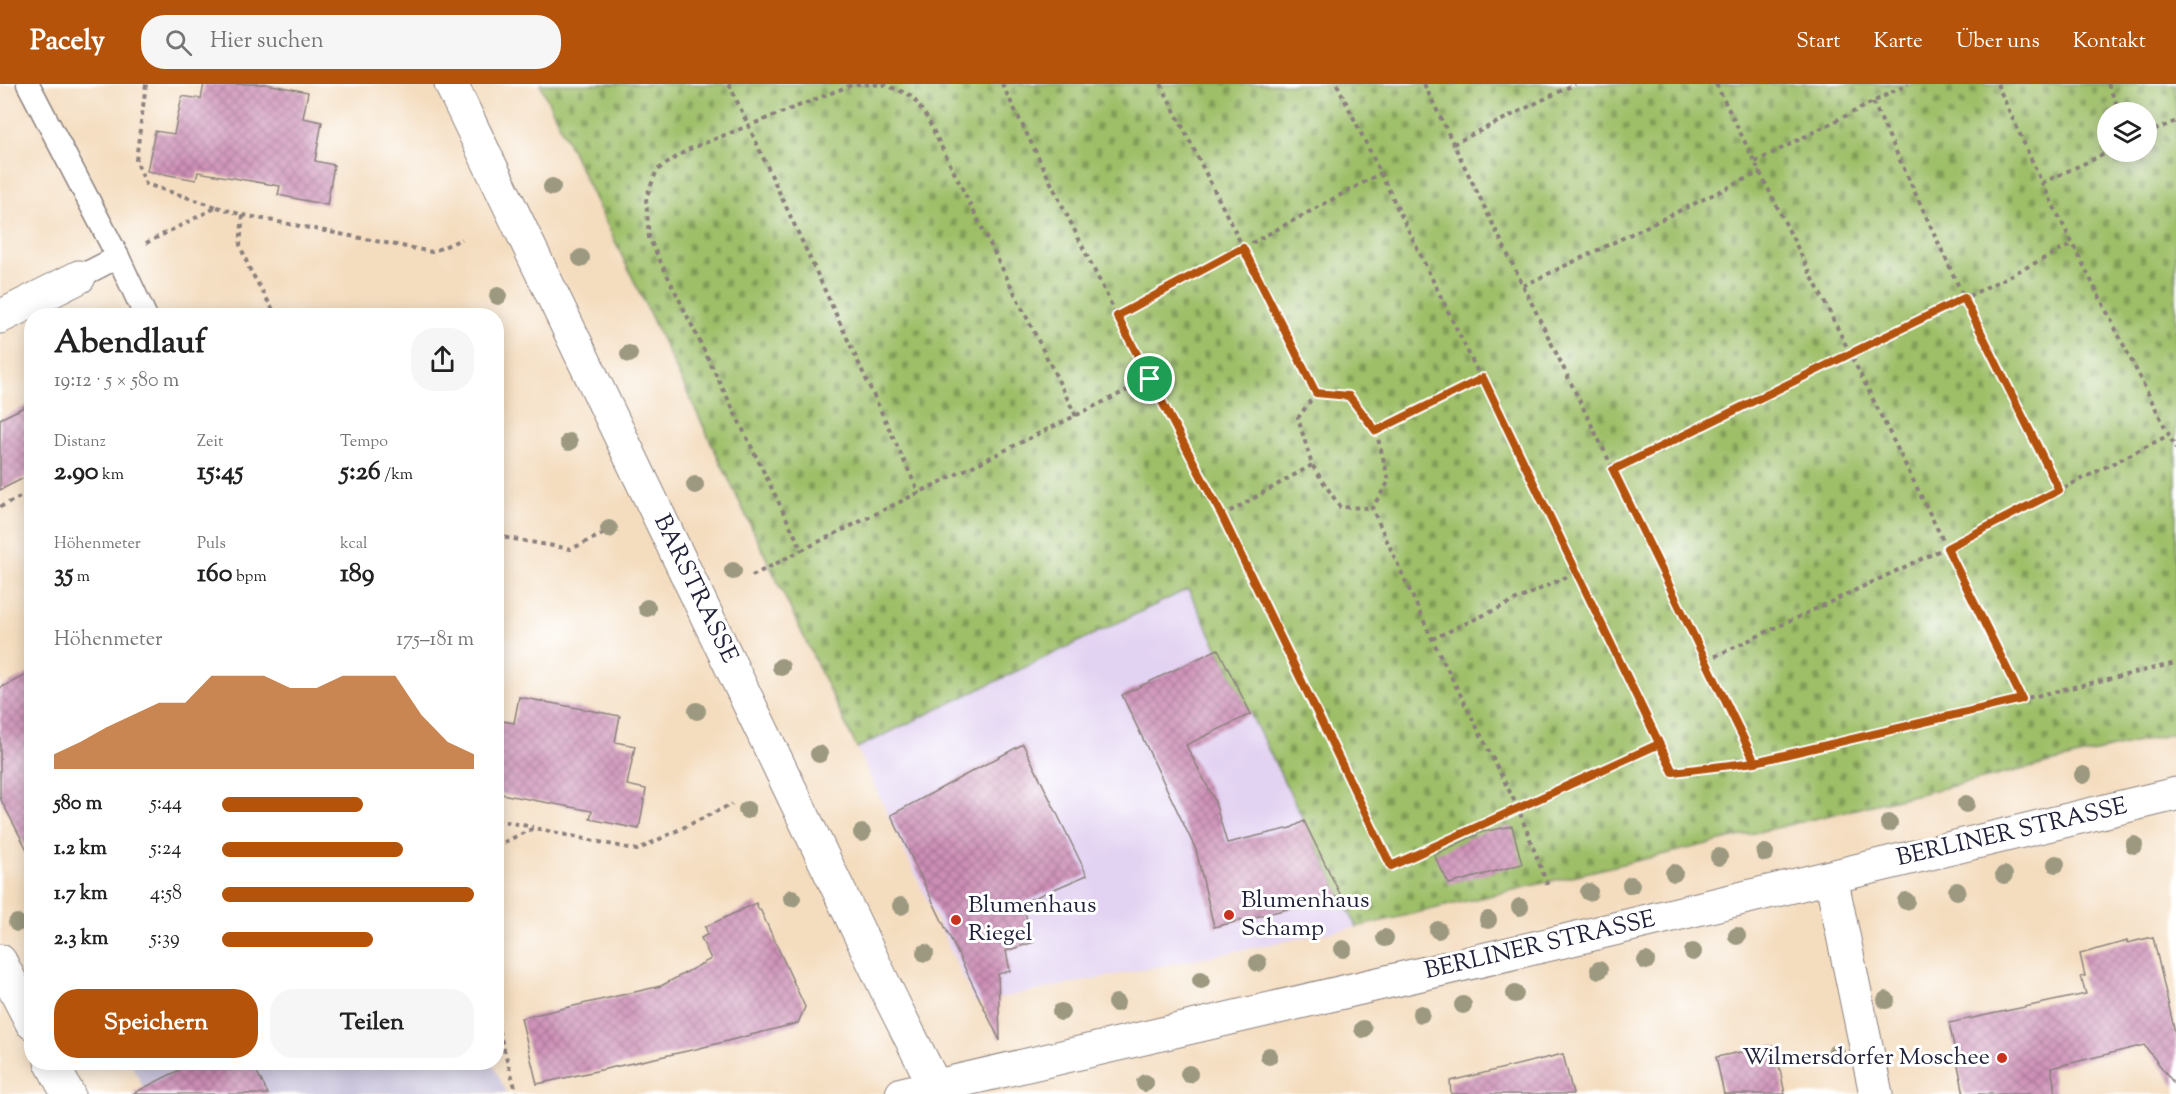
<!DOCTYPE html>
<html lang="de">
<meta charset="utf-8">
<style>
:root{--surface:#fff;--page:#f6f6f6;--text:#222;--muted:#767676;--accent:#b45309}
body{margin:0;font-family:"Sorts Mill Goudy",serif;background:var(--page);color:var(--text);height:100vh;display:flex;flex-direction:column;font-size:22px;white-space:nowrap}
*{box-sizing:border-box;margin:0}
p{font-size:20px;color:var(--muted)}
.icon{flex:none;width:33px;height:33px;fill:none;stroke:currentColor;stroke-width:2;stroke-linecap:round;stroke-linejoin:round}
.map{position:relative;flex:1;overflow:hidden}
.details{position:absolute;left:24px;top:224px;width:480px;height:762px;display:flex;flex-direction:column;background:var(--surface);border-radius:24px;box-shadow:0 3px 15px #0003}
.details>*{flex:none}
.tools{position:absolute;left:2097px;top:18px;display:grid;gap:12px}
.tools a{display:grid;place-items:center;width:60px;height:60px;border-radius:50%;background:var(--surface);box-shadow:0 3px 15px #0003;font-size:30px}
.pin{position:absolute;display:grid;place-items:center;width:51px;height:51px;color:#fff;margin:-26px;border:3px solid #fff;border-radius:50%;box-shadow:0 2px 6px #0007}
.round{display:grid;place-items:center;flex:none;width:63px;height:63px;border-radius:24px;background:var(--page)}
.overview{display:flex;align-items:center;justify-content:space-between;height:102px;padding:0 30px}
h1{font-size:33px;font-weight:700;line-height:45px}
.metrics{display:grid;grid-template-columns:repeat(3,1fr);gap:9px;height:102px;padding:6px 30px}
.metrics div{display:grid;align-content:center}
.metrics b{font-size:26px;font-weight:700}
.metrics small{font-size:16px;font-weight:400}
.metrics p{font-size:16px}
.chart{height:168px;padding:12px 30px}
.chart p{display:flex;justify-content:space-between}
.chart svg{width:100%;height:108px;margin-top:6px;fill:var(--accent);opacity:.7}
.cta{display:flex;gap:12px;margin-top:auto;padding:12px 30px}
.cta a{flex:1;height:69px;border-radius:24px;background:var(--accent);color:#fff;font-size:24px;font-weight:700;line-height:69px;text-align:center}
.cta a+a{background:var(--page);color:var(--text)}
ul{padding:0 30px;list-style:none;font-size:20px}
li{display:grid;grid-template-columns:96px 72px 1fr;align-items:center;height:45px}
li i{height:15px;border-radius:8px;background:var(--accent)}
header{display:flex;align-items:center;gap:36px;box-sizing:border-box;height:84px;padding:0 30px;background:var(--accent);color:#fff}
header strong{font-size:28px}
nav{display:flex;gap:33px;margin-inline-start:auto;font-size:21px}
.search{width:420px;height:54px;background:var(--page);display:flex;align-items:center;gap:15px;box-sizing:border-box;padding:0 21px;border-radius:24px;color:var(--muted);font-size:22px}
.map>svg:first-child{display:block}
.built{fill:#e3d3f2}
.industrial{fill:#c6c0da}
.cemetery{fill:url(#cemetery-stones);stroke:#607052;stroke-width:1.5;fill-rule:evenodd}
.building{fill:url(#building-cross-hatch)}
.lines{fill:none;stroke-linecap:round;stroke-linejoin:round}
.service-casing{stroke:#8b807d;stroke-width:25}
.minor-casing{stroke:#8b807d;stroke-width:35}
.tertiary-casing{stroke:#8b807d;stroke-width:35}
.path{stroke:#8b807d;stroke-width:4;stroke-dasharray:4.5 4.5;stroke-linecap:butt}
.service{stroke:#fff;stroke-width:22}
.minor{stroke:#fff;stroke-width:33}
.tertiary{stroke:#fff;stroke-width:33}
.tree{fill:#9c9980}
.route-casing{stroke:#fff;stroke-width:12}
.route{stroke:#b45309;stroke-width:8}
.poi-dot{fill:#c8321e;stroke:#fff;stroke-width:2}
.labels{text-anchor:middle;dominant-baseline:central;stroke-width:6;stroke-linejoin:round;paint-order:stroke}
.street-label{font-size:24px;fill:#22223b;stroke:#fff}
.poi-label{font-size:24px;fill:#22223b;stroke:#fff;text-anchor:start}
</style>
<header>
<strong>Pacely</strong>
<div class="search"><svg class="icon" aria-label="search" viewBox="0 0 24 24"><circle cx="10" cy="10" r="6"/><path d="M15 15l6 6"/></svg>Hier suchen</div>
<nav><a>Start</a><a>Karte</a><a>Über uns</a><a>Kontakt</a></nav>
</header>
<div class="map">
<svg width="2176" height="1010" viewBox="0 0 2176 1010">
<defs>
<pattern id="cemetery-stones" width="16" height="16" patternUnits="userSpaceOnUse" patternTransform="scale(1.5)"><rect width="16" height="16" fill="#9ebf68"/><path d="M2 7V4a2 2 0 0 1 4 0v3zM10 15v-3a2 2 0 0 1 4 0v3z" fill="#809b57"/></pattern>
<pattern id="building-cross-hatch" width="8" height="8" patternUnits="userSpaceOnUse" patternTransform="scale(1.5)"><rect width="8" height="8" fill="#cd8eb6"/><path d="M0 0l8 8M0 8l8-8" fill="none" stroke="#a67495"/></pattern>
</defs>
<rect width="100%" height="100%" fill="#fff"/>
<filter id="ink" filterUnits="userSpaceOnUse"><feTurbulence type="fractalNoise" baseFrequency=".0167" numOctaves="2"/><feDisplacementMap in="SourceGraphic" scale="12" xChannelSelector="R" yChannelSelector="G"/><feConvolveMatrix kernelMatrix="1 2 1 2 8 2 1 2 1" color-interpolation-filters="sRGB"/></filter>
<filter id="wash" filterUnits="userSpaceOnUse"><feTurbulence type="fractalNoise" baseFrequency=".008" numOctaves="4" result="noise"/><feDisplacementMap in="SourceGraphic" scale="24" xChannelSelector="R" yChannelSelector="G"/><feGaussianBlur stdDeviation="1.35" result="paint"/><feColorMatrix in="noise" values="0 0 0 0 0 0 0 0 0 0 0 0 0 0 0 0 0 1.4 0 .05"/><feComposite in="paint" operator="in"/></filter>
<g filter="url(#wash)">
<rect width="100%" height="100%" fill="#f4ddbf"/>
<polygon class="built" points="1188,505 1357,843 975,919 857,664"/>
<polygon class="industrial" points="130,978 491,978 507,1009 147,1010"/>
<path class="cemetery" d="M540,0H2176V649L1357,843L1188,505L857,664ZM2108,28H2146V68H2108Z"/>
<g id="blocks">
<g class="building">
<polygon points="204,0 266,0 308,8 303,34 322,38 315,77 334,81 327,121 278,111 280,102 198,88 196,96 147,87 155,47 174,50 182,12 201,15"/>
<polygon points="32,319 32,390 0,406 0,335"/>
<polygon points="1218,565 1251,630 1186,661 1214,715 1227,759 1291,744 1304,737 1341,812 1214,843 1196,766 1122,611"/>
<polygon points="32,588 32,775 0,714 0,604"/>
<polygon points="519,613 620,632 615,658 635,662 627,701 646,705 639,745 590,735 592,727 496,709 496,636 514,639"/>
<polygon points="1023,660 1087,791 1022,819 1034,858 1006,867 1010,887 998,890 1000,957 891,731"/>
<polygon points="1512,742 1522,780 1449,800 1434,771 1482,748"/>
<polygon points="756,819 759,826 760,825 805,923 798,939 696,965 537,1000 521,934 661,902 711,875 701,854 708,850 705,843"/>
<polygon points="2153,853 2176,953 2176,1002 2144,961 2051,984 2056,1010 1964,1010 1949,939 2086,910 2081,893 2085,892 2080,870 2127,857 2127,859"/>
<polygon points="1775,961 1785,1010 1724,1010 1716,973"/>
<polygon points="1563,970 1573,1010 1451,1010 1450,997"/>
<polygon points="195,978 252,978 268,1010 132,1010"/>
</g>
</g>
</g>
<g filter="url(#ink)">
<use href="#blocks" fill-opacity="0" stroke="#8b807d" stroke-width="1.5"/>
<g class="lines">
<defs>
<g id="service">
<polyline points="28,0 118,173 145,231"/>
<polyline points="79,193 118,173"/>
</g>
<g id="minor">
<polyline points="451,0 893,919 939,1010"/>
<polyline points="0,233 79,193"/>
<polyline points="1831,793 1876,1010"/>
<polyline points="0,877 32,939"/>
<polyline points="51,978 68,1010"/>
</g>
<polyline id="tertiary" points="902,1010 1564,857 2176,710"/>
</defs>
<use href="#service" class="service-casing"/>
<use href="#minor" class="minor-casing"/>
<use href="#tertiary" class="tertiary-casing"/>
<g class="path">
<polyline points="729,0 919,409"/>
<polyline points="1002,0 1117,232 1222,432 1391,782 1659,660"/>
<polyline points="1161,0 1316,309 1349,312 1376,347 1389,397 1372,424 1432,555 1518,724 1549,805"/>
<polyline points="1337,0 1673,688 1755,678"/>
<polyline points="1424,0 1707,576 1755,678 2176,579"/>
<polyline points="1716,0 2022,615"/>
<polyline points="1997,0 2042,99 2176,365"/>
<polyline points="2108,0 2120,28"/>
<polyline points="1873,18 1964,214 2059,406"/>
<polyline points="2146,50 2176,37"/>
<polyline points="1453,60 1575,0"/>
<polyline points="1755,78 1908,0"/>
<polyline points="2042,99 2109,68"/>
<polyline points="217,123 243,131 432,168 462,155"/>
<polyline points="243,131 240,161 249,184 276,231"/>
<polyline points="146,159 217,123 146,100 136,76 146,0"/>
<polyline points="1523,202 1760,88"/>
<polyline points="1117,232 1381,89"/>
<polyline points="1316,309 1298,334 1312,381 1340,423 1371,424"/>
<polyline points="1076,332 927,34 912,12 886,1 854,0 687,66 657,86 646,114 649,154 802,466 1150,295"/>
<polyline points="1376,347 1483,295"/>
<polyline points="1613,386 1851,271 2073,160"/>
<polyline points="0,423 32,407"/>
<polyline points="1222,432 1312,381"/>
<polyline points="496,452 571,465 603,450"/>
<polyline points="752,492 802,466"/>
<polyline points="1432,555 1577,488"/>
<polyline points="1707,576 1947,463 2169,351"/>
<polyline points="496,736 533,743"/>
<polyline points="496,762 534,744 637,766 732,720"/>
<polyline points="496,938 517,1010"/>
</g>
<use href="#service" class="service"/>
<use href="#minor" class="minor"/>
<use href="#tertiary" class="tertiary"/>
</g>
<g class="tree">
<circle cx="552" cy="103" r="9"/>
<circle cx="581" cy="174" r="9"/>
<circle cx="498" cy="212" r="9"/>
<circle cx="629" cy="270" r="9"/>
<circle cx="569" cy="358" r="9"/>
<circle cx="695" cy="401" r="9"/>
<circle cx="609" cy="445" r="9"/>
<circle cx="733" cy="487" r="9"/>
<circle cx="647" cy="524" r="9"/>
<circle cx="781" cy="583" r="9"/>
<circle cx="697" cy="627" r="9"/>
<circle cx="819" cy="670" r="9"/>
<circle cx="2083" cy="691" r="9"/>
<circle cx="1966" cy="720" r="9"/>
<circle cx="747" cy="726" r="9"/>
<circle cx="1889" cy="739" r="9"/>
<circle cx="862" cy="749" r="9"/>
<circle cx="2134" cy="761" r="9"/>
<circle cx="1765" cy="769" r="9"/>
<circle cx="1719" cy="773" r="9"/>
<circle cx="2056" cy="780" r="9"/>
<circle cx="1674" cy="789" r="9"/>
<circle cx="2004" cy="791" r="9"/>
<circle cx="1631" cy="801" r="9"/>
<circle cx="1957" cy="807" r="9"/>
<circle cx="1589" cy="808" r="9"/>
<circle cx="792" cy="814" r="9"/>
<circle cx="1906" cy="817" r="9"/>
<circle cx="901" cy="822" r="9"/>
<circle cx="1520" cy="823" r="9"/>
<circle cx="1488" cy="836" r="9"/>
<circle cx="17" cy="839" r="9"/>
<circle cx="1438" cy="846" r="9"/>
<circle cx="1737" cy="852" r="9"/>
<circle cx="1385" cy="854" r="9"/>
<circle cx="1343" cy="865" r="9"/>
<circle cx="1693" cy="868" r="9"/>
<circle cx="925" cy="869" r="9"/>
<circle cx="1646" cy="877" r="9"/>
<circle cx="1258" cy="879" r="9"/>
<circle cx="1599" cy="886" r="9"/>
<circle cx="1201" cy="896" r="9"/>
<circle cx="1515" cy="910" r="9"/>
<circle cx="1886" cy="916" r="9"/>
<circle cx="1116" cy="919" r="9"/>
<circle cx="1463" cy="921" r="9"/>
<circle cx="1061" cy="928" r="9"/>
<circle cx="1421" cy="930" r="9"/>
<circle cx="1363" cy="945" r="9"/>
<circle cx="1836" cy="969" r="9"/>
<circle cx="1269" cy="972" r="9"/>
<circle cx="1189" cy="990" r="9"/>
<circle cx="1145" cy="999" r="9"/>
</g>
</g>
<g class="lines" filter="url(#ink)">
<defs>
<polyline id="route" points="1150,295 1222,432 1391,782 1659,660 1673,688 1755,678 1613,386 1964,214 2059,406 1947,464 2022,615 1755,678 1673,688 1483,294 1376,347 1349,312 1316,309 1243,164 1117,232 1150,295"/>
</defs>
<use href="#route" class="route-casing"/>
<use href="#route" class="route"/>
</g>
<g class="poi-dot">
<circle cx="1229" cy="831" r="6"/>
<circle cx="956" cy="836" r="6"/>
<circle cx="2002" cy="974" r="6"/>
</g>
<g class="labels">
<g class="street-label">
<text transform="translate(695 505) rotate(64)">BARSTRASSE</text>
<text transform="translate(2012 749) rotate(-13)">BERLINER STRASSE</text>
<text transform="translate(1540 862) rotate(-13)">BERLINER STRASSE</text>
</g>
<g class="poi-label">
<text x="1241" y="817">Blumenhaus<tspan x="1241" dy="28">Schamp</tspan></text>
<text x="968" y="822">Blumenhaus<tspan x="968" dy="28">Riegel</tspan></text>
<text x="1990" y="974" text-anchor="end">Wilmersdorfer Moschee</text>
</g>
</g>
</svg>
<div class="tools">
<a><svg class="icon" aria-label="layers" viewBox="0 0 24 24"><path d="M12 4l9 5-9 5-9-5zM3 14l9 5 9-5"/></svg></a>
</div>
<div class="pin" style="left:1150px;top:295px;background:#1e9e55"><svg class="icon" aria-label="arrive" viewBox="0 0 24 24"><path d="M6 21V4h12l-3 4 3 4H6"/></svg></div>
<section class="details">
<div class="overview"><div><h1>Abendlauf</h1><p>19:12 · 5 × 580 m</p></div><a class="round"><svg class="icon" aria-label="share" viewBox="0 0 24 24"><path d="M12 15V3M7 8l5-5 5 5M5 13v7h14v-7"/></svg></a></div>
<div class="metrics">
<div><p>Distanz</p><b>2.90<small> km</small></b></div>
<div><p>Zeit</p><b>15:45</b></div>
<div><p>Tempo</p><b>5:26<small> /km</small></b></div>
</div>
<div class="metrics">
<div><p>Höhenmeter</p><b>35<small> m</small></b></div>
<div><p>Puls</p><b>160<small> bpm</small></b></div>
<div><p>kcal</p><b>189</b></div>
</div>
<div class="chart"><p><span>Höhenmeter</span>175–181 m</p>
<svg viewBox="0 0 160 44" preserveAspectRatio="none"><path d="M0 44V38L10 33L20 27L30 22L40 17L50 17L60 6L70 6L80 6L90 11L100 11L110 6L120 6L130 6L140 22L150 33L160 38V44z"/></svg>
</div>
<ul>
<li><b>580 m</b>5:44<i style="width:56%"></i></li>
<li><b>1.2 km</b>5:24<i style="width:72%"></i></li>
<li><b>1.7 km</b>4:58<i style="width:100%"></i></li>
<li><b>2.3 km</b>5:39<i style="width:60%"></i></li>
</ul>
<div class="cta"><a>Speichern</a><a>Teilen</a></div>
</section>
</div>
